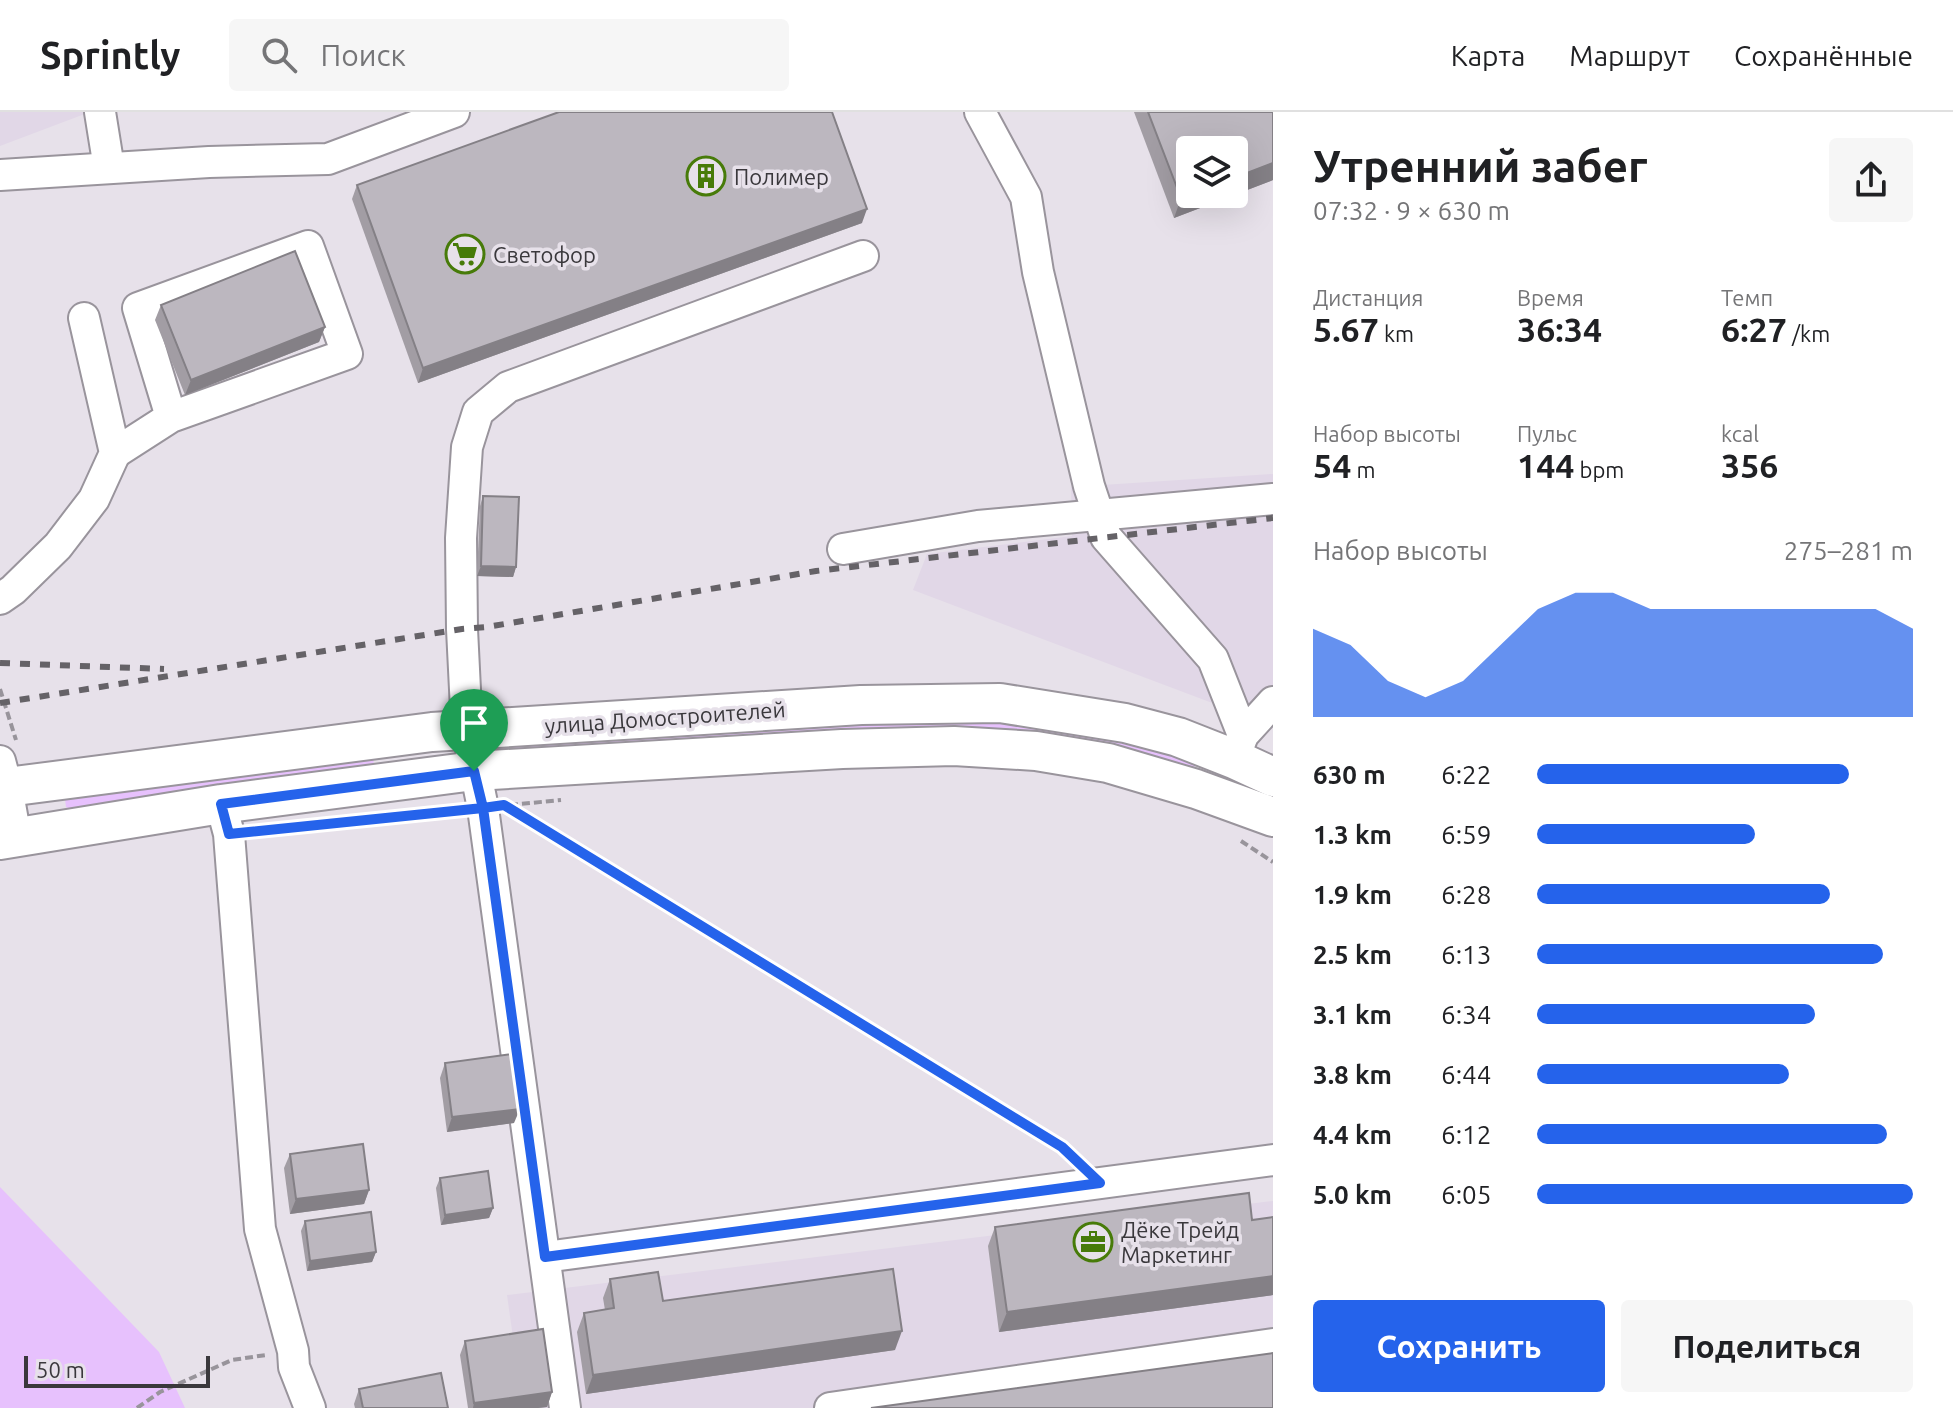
<!DOCTYPE html>
<html lang="ru">
<meta charset="utf-8">
<style>
:root{--surface:#fff;--page:#f6f6f6;--text:#202124;--muted:#757577;--line:#e0e0e0;--accent:#2563eb}
body{margin:0;font-family:Ubuntu,sans-serif;background:var(--page);color:var(--text);height:100vh;display:flex;flex-direction:column;font-size:30px;white-space:nowrap}
*{box-sizing:border-box;margin:0}
p{font-size:26px;color:var(--muted)}
.icon{flex:none;width:44px;height:44px;fill:none;stroke:currentColor;stroke-width:2;stroke-linecap:round;stroke-linejoin:round}
.map{position:relative;flex:1;overflow:hidden}
.sheet{display:flex;flex-direction:column;background:var(--surface);width:680px}
.sheet>*{flex:none}
.controls{position:absolute;left:1176px;top:24px;display:grid;gap:16px}
.controls a{display:grid;place-items:center;width:72px;height:72px;border-radius:8px;background:var(--surface);box-shadow:0 8px 32px #0002;font-size:40px}
.scale{position:absolute;left:24px;bottom:20px;width:186px;box-sizing:border-box;padding-left:8px;border:4px solid #3a383c;border-top:0;font-size:22px;line-height:28px;white-space:nowrap;color:#3a383c;-webkit-text-stroke:6px #e7e1ea;paint-order:stroke}
.pin{position:absolute;display:grid;place-items:center;width:68px;height:68px;color:#fff;margin:-82px -34px;border-radius:50% 50% 50% 0;rotate:-45deg;box-shadow:0 0 8px #0007}
.pin .icon{rotate:45deg}
.round{display:grid;place-items:center;flex:none;width:84px;height:84px;border-radius:8px;background:var(--page)}
.overview{display:flex;align-items:center;justify-content:space-between;height:136px;padding:0 40px}
h1{font-size:44px;font-weight:600;line-height:60px}
.stats{display:grid;grid-template-columns:repeat(3,1fr);gap:12px;height:136px;padding:8px 40px}
.stats div{display:grid;align-content:center}
.stats b{font-size:34px;font-weight:600}
.stats small{font-size:22px;font-weight:400}
.stats p{font-size:22px}
.chart{height:224px;padding:16px 40px}
.chart p{display:flex;justify-content:space-between}
.chart svg{width:100%;height:144px;margin-top:8px;fill:var(--accent);opacity:.7}
.primary-button{display:flex;gap:16px;margin-top:auto;padding:16px 40px}
.primary-button a{flex:1;height:92px;border-radius:8px;background:var(--accent);color:#fff;font-size:32px;font-weight:600;line-height:92px;text-align:center}
.primary-button a+a{background:var(--page);color:var(--text)}
ul{padding:0 40px;list-style:none;font-size:26px}
li{display:grid;grid-template-columns:128px 96px 1fr;align-items:center;height:60px}
li i{height:20px;border-radius:10px;background:var(--accent)}
header{display:flex;align-items:center;gap:48px;box-sizing:border-box;height:112px;padding:0 40px;background:var(--surface);border-bottom:2px solid var(--line)}
header strong{font-size:38px}
nav{display:flex;gap:44px;margin-inline-start:auto;font-size:28px}
.search{width:560px;height:72px;background:var(--page);display:flex;align-items:center;gap:20px;box-sizing:border-box;padding:0 28px;border-radius:8px;color:var(--muted);font-size:30px}
main{display:flex;flex:1;min-height:0}
.map>svg:first-child{display:block}
.built{fill:#e1d7e7}
.green{fill:#e7c1fd}
.lines{fill:none;stroke-linecap:round;stroke-linejoin:round}
.minor-casing{stroke:#99949c;stroke-width:34}
.major-casing{stroke:#99949c;stroke-width:42}
.path{stroke:#98949b;stroke-width:4;stroke-dasharray:8 4;stroke-linecap:butt}
.minor{stroke:#fff;stroke-width:30}
.major{stroke:#fff;stroke-width:38}
.rail{stroke:#656267;stroke-width:6;stroke-dasharray:10 10;stroke-linecap:butt}
.wall{fill:#a29da4}
.shaded-wall{fill:#848086}
.building{fill:#bcb7bf;stroke:#848086;stroke-width:2}
.route-casing{stroke:#fff;stroke-width:16}
.route{stroke:#2563eb;stroke-width:10}
.labels{text-anchor:middle;dominant-baseline:central;stroke-width:7;stroke-linejoin:round;paint-order:stroke}
.poi-label{font-size:22px;fill:#3a383c;stroke:#e7e1ea;text-anchor:start}
.street-label{font-size:22px;fill:#3a383c;stroke:#e7e1ea}
</style>
<header>
<strong>Sprintly</strong>
<div class="search"><svg class="icon" aria-label="search" viewBox="0 0 24 24"><circle cx="10" cy="10" r="6"/><path d="M15 15l6 6"/></svg>Поиск</div>
<nav><a>Карта</a><a>Маршрут</a><a>Сохранённые</a></nav>
</header>
<main>
<div class="map">
<svg width="1273" height="1296" viewBox="0 0 1273 1296">
<rect width="100%" height="100%" fill="#e7e1ea"/>
<g class="built">
<polygon points="0,0 90,0 0,34"/>
<polygon points="1273,362 1273,614 913,478 927,442 1072,424 1071,375"/>
<polygon points="1273,1089 1273,1296 523,1296 507,1183"/>
</g>
<g class="green">
<polygon points="864,608 1004,608 1108,623 1194,649 1196,652 1193,657 1187,656 1112,632 1003,618 864,619 485,642 480,634"/>
<polygon points="373,646 374,653 73,698 66,695 65,687 70,682"/>
<polygon points="0,1075 159,1240 185,1296 0,1296"/>
</g>
<g class="lines">
<defs>
<g id="minor">
<polyline points="100,0 109,56"/>
<polyline points="980,0 1026,85 1038,160 1089,374 1106,425 1213,547 1243,623"/>
<polyline points="0,63 209,50 328,47 454,0"/>
<polyline points="115,341 171,305 138,196 308,134 347,242 171,305"/>
<polyline points="843,437 978,414 1273,387"/>
<polyline points="0,487 13,478 58,434 94,387 115,341 84,206"/>
<polyline points="1237,639 1243,623 1273,590"/>
<polyline points="0,649 7,675 16,726"/>
<polyline points="221,692 229,722 260,1117 293,1239 294,1255 310,1296"/>
<polyline points="545,1145 1273,1048"/>
<polyline points="565,1296 483,696 467,618 462,517 461,426 467,335 478,300 508,275 863,144"/>
<polyline points="830,1296 1273,1232"/>
</g>
<g id="major">
<polyline points="0,676 432,620 861,593 1000,591 1125,611 1178,625 1234,647 1273,665"/>
<polyline points="0,728 221,692 474,659 842,637 954,634 1036,639 1108,651 1196,677 1273,705"/>
</g>
</defs>
<use href="#minor" class="minor-casing"/>
<use href="#major" class="major-casing"/>
<g class="path">
<polyline points="0,577 16,628"/>
<polyline points="510,693 561,688"/>
<polyline points="510,696 1062,1035 1073,1046"/>
<polyline points="331,712 457,699"/>
<polyline points="1241,729 1273,750"/>
<polyline points="137,1296 160,1280 232,1248 266,1243"/>
</g>
<use href="#minor" class="minor"/>
<use href="#major" class="major"/>
<g class="rail">
<polyline points="0,551 164,557"/>
<polyline points="0,591 462,517 487,515 816,459 1273,406"/>
</g>
</g>
<g class="wall">
<polygon points="1134,0 1273,0 1273,68 1174,106"/>
<polygon points="357,73 862,111 418,271 352,87"/>
<polygon points="161,193 325,215 319,230 185,283 155,208"/>
<polygon points="483,384 516,455 513,465 477,464 480,394"/>
<polygon points="445,951 514,1011 447,1020 440,966"/>
<polygon points="290,1042 369,1078 364,1092 290,1102 284,1056"/>
<polygon points="440,1066 493,1096 489,1106 441,1113 436,1076"/>
<polygon points="1273,1105 1273,1183 999,1220 988,1134 995,1115 1252,1108"/>
<polygon points="305,1109 376,1140 372,1150 307,1159 301,1119"/>
<polygon points="610,1167 663,1189 895,1238 586,1282 577,1220 584,1201 605,1198 603,1186"/>
<polygon points="465,1229 552,1280 547,1295 538,1296 468,1296 460,1243"/>
<polygon points="359,1277 448,1296 355,1296 354,1292"/>
</g>
<g class="shaded-wall">
<polygon points="1273,51 1273,68 1174,106 1181,86 1192,82 1234,82 1234,66"/>
<polygon points="867,97 862,111 418,271 423,256"/>
<polygon points="325,215 319,230 185,283 191,268"/>
<polygon points="481,454 516,455 513,465 477,464"/>
<polygon points="520,997 514,1011 447,1020 452,1005"/>
<polygon points="369,1078 364,1092 290,1102 296,1087"/>
<polygon points="493,1096 489,1106 441,1113 445,1103"/>
<polygon points="376,1140 372,1150 307,1159 310,1149"/>
<polygon points="1273,1164 1273,1183 999,1220 1007,1200"/>
<polygon points="902,1219 895,1238 586,1282 593,1263"/>
<polygon points="552,1280 547,1295 538,1296 473,1296 474,1291"/>
</g>
<g class="building">
<polygon points="559,0 832,0 867,97 423,256 357,73"/>
<polygon points="1148,0 1273,0 1273,51 1234,66 1234,38 1190,38 1190,82 1192,82 1181,86"/>
<polygon points="295,139 325,215 191,268 161,193"/>
<polygon points="483,384 519,385 516,455 481,454"/>
<polygon points="512,942 520,997 452,1005 445,951"/>
<polygon points="363,1032 369,1078 296,1087 290,1042"/>
<polygon points="488,1059 493,1096 445,1103 440,1066"/>
<polygon points="1249,1081 1252,1108 1273,1105 1273,1164 1007,1200 995,1115"/>
<polygon points="371,1100 376,1140 310,1149 305,1109"/>
<polygon points="893,1157 902,1219 593,1263 584,1201 614,1196 610,1167 658,1160 663,1189"/>
<polygon points="543,1217 552,1280 474,1291 465,1229"/>
<polygon points="1273,1241 1273,1296 871,1296"/>
<polygon points="441,1261 448,1296 363,1296 359,1277"/>
</g>
<g class="lines">
<defs>
<polyline id="route" points="474,659 221,692 229,722 483,696 545,1145 1100,1071 1062,1035 504,693 483,696 474,659"/>
</defs>
<use href="#route" class="route-casing"/>
<use href="#route" class="route"/>
</g>
<defs>
<symbol id="building-ring" viewBox="-11 -11 22 22"><circle r="9.5" fill="#e7e1ea" stroke="#477b09" stroke-width="1.5"/><path d="M-4-6H4V6H1V3H-1V6H-4ZM-2.5-4.3h1.7v1.8h-1.7ZM.8-4.3h1.7v1.8H.8ZM-2.5-1h1.7V.8h-1.7ZM.8-1h1.7V.8H.8Z" fill="#477b09"/></symbol>
<symbol id="supermarket-ring" viewBox="-11 -11 22 22"><circle r="9.5" fill="#e7e1ea" stroke="#477b09" stroke-width="1.5"/><path d="M-6-5.5h2.5l.6 2H6L4.5 2H-2.5L-4.4-4H-6ZM-1.5 3.2a1.3 1.3 0 1 0 .1 0ZM3 3.2a1.3 1.3 0 1 0 .1 0Z" fill="#477b09"/></symbol>
<symbol id="office-ring" viewBox="-11 -11 22 22"><circle r="9.5" fill="#e7e1ea" stroke="#477b09" stroke-width="1.5"/><path d="M-6-3h4V-5.5h4V-3h4V5H-6ZM-1-4.5V-3h2v-1.5ZM-6 0V1H6V0Z" fill="#477b09"/></symbol>
</defs>
<g fill-rule="evenodd">
<use href="#building-ring" x="684" y="42" width="44" height="44"/>
<use href="#supermarket-ring" x="443" y="120" width="44" height="44"/>
<use href="#office-ring" x="1071" y="1108" width="44" height="44"/>
</g>
<g class="labels">
<g class="poi-label">
<text x="734" y="64">Полимер</text>
<text x="493" y="142">Светофор</text>
<text x="1121" y="1117">Дёке Трейд<tspan x="1121" dy="25">Маркетинг</tspan></text>
</g>
<g class="street-label">
<text transform="translate(665 605) rotate(-4)">улица Домостроителей</text>
</g>
</g>
</svg>
<div class="controls">
<a><svg class="icon" aria-label="layers" viewBox="0 0 24 24"><path d="M12 4l9 5-9 5-9-5zM3 14l9 5 9-5"/></svg></a>
</div>
<div class="scale">50 m</div>
<div class="pin" style="left:474px;top:659px;background:#1e9e55"><svg class="icon" aria-label="arrive" viewBox="0 0 24 24"><path d="M6 21V4h12l-3 4 3 4H6"/></svg></div>
</div>
<section class="sheet">
<div class="overview"><div><h1>Утренний забег</h1><p>07:32 · 9 × 630 m</p></div><a class="round"><svg class="icon" aria-label="share" viewBox="0 0 24 24"><path d="M12 15V3M7 8l5-5 5 5M5 13v7h14v-7"/></svg></a></div>
<div class="stats">
<div><p>Дистанция</p><b>5.67<small> km</small></b></div>
<div><p>Время</p><b>36:34</b></div>
<div><p>Темп</p><b>6:27<small> /km</small></b></div>
</div>
<div class="stats">
<div><p>Набор высоты</p><b>54<small> m</small></b></div>
<div><p>Пульс</p><b>144<small> bpm</small></b></div>
<div><p>kcal</p><b>356</b></div>
</div>
<div class="chart"><p><span>Набор высоты</span>275–281 m</p>
<svg viewBox="0 0 160 44" preserveAspectRatio="none"><path d="M0 44V17L10 22L20 33L30 38L40 33L50 22L60 11L70 6L80 6L90 11L100 11L110 11L120 11L130 11L140 11L150 11L160 17V44z"/></svg>
</div>
<ul>
<li><b>630 m</b>6:22<i style="width:83%"></i></li>
<li><b>1.3 km</b>6:59<i style="width:58%"></i></li>
<li><b>1.9 km</b>6:28<i style="width:78%"></i></li>
<li><b>2.5 km</b>6:13<i style="width:92%"></i></li>
<li><b>3.1 km</b>6:34<i style="width:74%"></i></li>
<li><b>3.8 km</b>6:44<i style="width:67%"></i></li>
<li><b>4.4 km</b>6:12<i style="width:93%"></i></li>
<li><b>5.0 km</b>6:05<i style="width:100%"></i></li>
</ul>
<div class="primary-button"><a>Сохранить</a><a>Поделиться</a></div>
</section>
</main>
